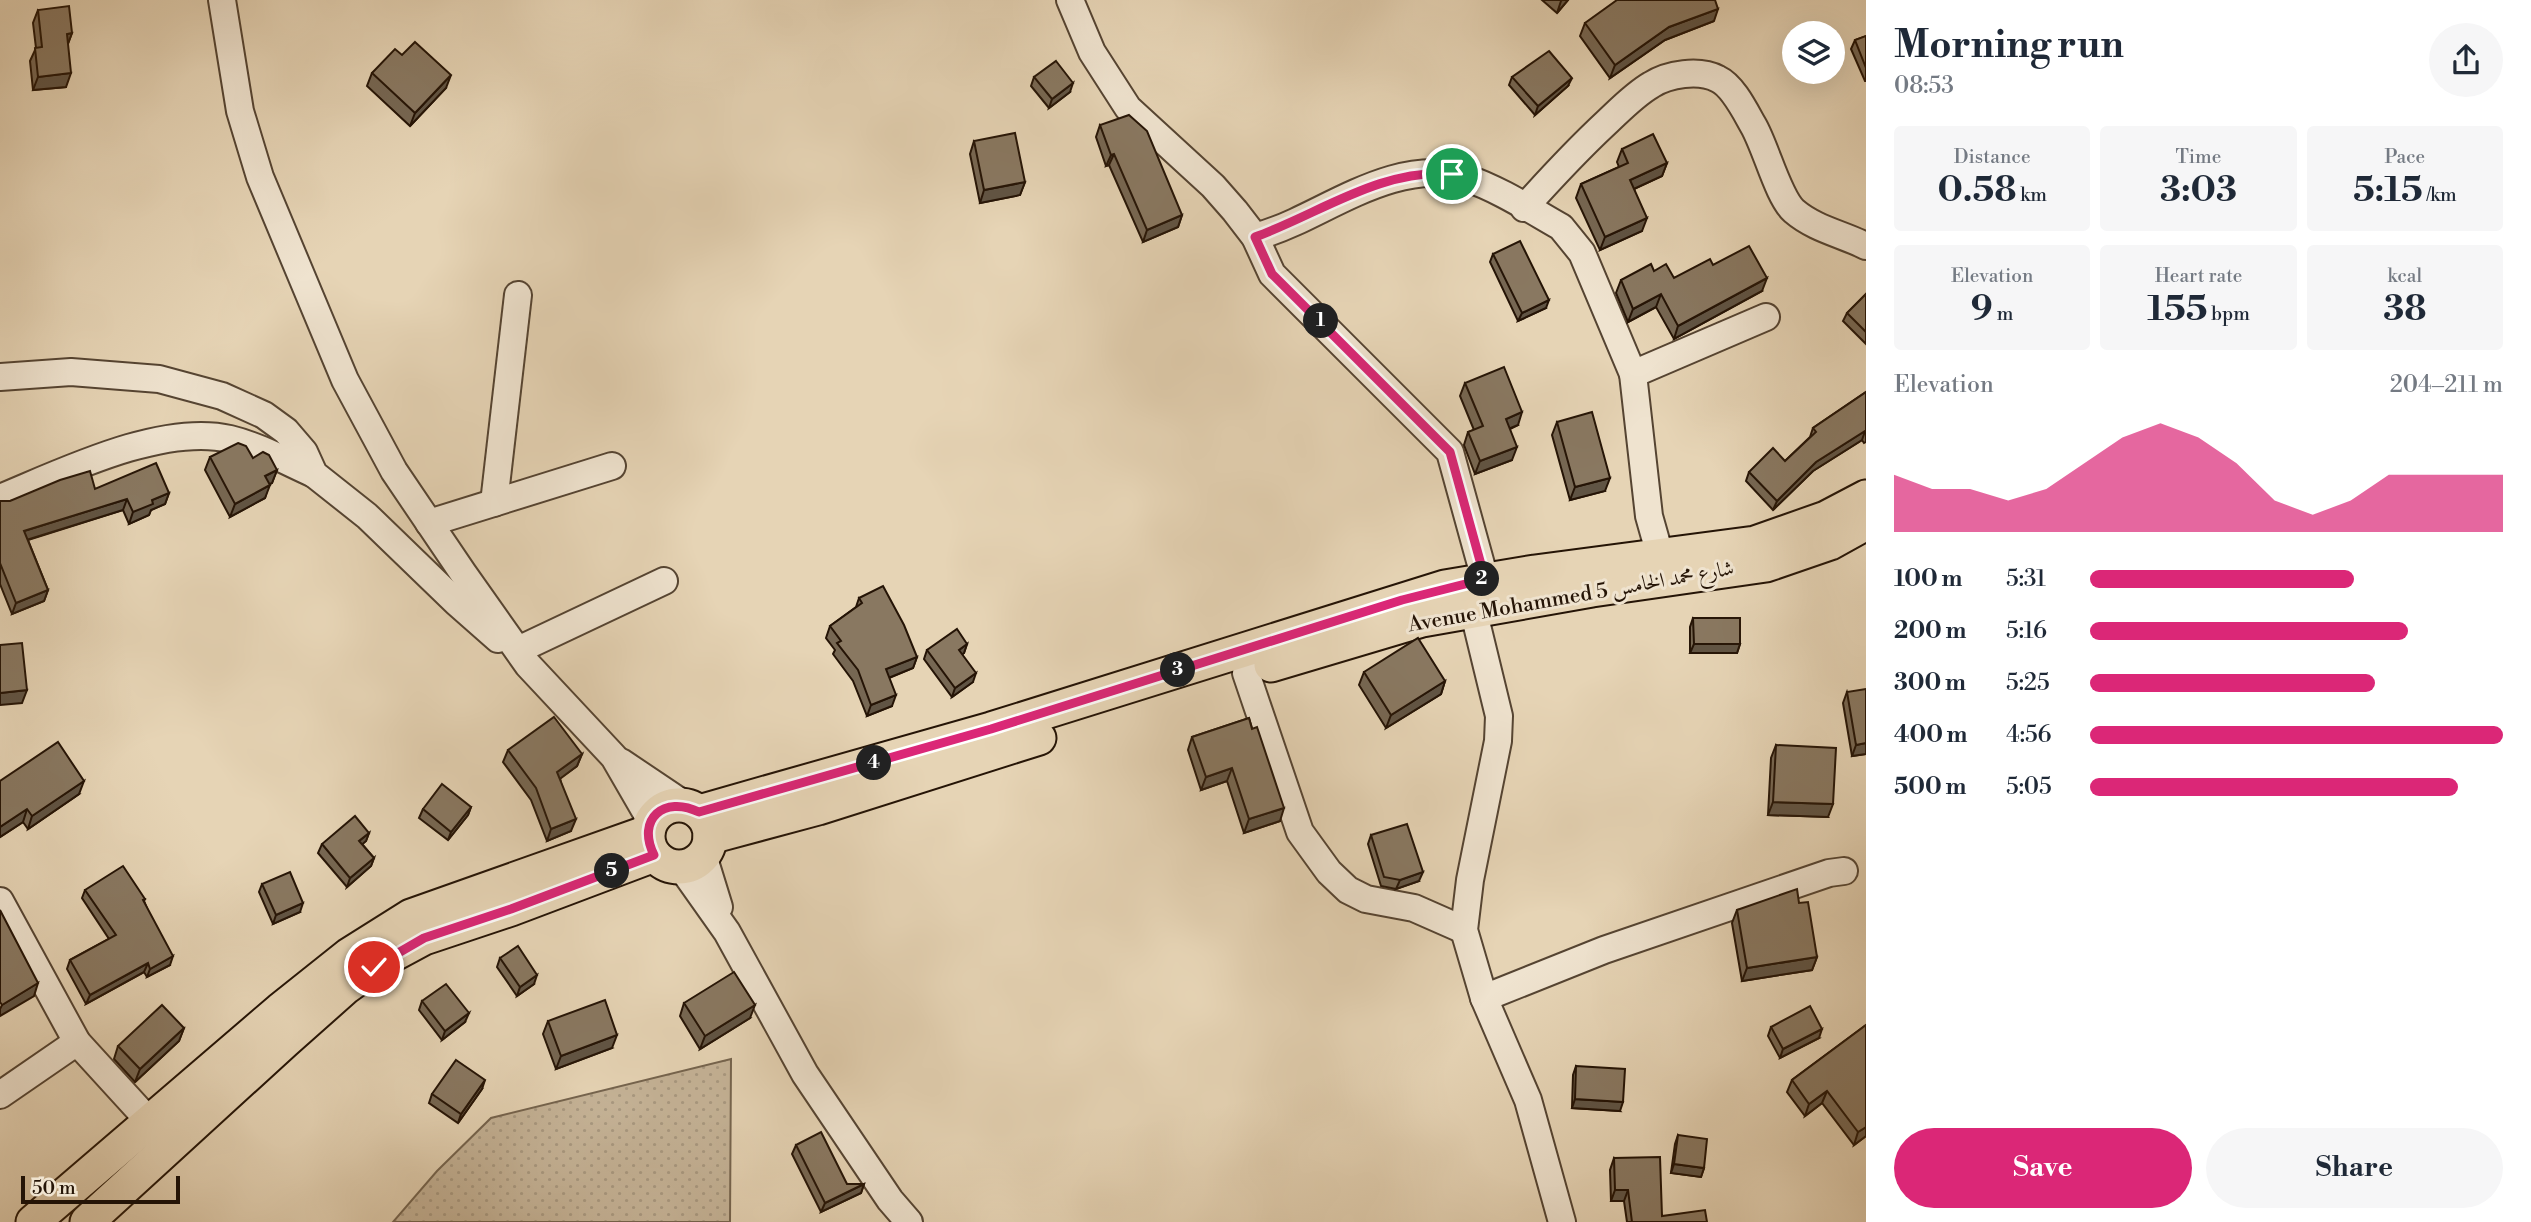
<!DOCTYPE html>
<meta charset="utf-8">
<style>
:root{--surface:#fff;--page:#f6f6f7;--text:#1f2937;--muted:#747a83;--accent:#db2777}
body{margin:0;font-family:"Libre Bodoni",Amiri,serif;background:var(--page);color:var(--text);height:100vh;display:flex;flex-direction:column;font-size:26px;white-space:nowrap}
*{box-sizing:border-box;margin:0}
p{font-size:23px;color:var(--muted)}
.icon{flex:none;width:38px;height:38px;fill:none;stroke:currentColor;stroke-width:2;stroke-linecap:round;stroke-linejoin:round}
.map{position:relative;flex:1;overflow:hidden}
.sheet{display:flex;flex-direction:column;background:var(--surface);width:665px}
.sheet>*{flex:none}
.controls{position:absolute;left:1782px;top:21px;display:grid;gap:14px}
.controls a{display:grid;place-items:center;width:63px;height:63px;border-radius:50%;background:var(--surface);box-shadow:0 7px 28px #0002;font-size:35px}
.scale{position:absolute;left:21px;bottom:18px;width:159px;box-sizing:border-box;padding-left:7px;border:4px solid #251406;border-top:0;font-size:19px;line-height:24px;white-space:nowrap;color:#251406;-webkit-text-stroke:5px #efe3cf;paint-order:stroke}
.pin{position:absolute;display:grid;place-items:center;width:60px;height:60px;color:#fff;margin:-30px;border:4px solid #fff;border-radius:50%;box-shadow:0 2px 7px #0007}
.km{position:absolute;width:35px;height:35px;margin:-18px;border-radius:50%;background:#222;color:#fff;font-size:19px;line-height:35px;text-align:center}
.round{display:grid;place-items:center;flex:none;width:74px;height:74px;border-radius:37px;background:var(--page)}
.head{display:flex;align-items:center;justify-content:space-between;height:119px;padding:0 28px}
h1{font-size:38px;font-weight:800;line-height:52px}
.figures{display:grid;grid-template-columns:repeat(3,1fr);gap:10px;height:119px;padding:7px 28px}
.figures div{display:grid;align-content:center;border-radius:7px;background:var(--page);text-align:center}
.figures b{font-size:35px;font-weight:800}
.figures small{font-size:19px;font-weight:400}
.figures p{font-size:19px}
.chart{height:196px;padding:14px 28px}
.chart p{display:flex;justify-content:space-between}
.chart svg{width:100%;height:126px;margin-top:7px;fill:var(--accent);opacity:.7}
.primary-button{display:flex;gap:14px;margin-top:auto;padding:14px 28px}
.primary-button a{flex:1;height:80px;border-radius:42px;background:var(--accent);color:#fff;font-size:28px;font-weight:800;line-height:80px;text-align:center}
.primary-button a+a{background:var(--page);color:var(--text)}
ul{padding:0 28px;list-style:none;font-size:23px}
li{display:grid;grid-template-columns:112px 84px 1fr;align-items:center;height:52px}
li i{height:18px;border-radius:9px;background:var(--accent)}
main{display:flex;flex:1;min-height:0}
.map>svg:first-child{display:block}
.grass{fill:url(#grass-dots);stroke:#75644e;stroke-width:2}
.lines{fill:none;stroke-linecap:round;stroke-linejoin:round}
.minor-casing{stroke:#554432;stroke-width:30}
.major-casing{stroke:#251406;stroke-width:37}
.minor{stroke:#efe3cf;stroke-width:26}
.major{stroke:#e6d4b5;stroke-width:33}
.wall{fill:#766753;stroke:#251406;stroke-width:2}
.shaded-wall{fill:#605444;stroke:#251406;stroke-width:2}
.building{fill:#897861;stroke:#251406;stroke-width:2}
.route-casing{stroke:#fff;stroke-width:14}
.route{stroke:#db2777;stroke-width:9}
.labels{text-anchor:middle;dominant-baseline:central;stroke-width:6;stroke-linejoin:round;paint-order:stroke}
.street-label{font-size:21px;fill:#251406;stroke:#efe3cf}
</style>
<main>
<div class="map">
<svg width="1866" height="1222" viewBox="0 0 1866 1222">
<defs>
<pattern id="grass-dots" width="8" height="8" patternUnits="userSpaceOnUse" patternTransform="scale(1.75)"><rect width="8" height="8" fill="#c5b397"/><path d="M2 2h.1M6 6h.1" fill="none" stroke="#a99981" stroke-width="1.8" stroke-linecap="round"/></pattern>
</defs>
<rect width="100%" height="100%" fill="#e6d4b5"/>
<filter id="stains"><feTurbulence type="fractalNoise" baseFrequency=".00286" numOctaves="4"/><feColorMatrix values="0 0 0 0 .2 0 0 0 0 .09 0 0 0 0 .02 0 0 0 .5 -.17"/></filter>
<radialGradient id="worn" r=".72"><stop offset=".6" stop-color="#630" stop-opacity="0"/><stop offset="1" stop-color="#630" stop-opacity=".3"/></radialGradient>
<polygon class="grass" points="731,1059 730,1222 393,1222 437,1171 491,1118"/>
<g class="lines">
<defs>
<g id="minor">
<polyline points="222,0 240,111 260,177 345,380 394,471 463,573 528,665 614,757 651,821"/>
<polyline points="1070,0 1092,52 1128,108 1213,186 1235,211 1255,237 1272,274 1450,452 1485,579"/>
<path d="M1524,208C1551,178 1577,150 1606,123C1620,110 1634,95 1651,85C1668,74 1699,69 1718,79C1733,86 1745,111 1753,125C1766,147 1778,197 1794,211C1815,229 1842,234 1866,246"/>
<path d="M1255,237C1269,233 1282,228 1295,222C1347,198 1407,159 1466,178C1499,189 1531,210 1561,227L1582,253L1633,374"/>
<polyline points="0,377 71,372 159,379 222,396 264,415 286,431 304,452 314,474 367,516 456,602 498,639"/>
<path d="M0,498C63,472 162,423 230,439C259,446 287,462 314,474"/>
<polyline points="494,503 518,295"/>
<polyline points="429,523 612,466"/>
<polyline points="1660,555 1649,516 1633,374 1766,317"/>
<polyline points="1473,609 1499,716 1498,741 1470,880 1464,930 1484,998 1604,950 1829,873 1844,871"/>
<polyline points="518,650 664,581"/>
<polyline points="1246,673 1300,832 1329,872 1348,890 1366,899 1414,908 1464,930"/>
<polyline points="621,762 685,805"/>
<polyline points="703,855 719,907"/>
<polyline points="681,867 727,932 805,1074 890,1200 909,1222"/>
<polyline points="0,901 77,1042 150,1122"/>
<polyline points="1484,998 1528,1100 1562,1222"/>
<polyline points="0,1095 77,1042"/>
</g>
<g id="major">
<polyline points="1271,665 1422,620 1592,590 1766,565 1830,543 1866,523"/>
<circle cx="679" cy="836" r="31"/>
<polyline points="699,812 991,729 1445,587 1535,572 1755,543 1826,518 1866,497"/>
<polyline points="710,837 818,808 1039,738"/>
<polyline points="33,1222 280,1010 349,955 411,916 648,832"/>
<polyline points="87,1222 285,1041 346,987 385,959 424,938 511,909 654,855"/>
</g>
</defs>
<use href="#minor" class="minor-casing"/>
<use href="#major" class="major-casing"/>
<use href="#minor" class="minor"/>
<use href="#major" class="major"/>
</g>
<g class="wall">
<polygon points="1542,0 1568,0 1557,13"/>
<polygon points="38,10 72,33 68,44 66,87 33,90 30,61 36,48 33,23"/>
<polygon points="1714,21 1665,40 1610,78 1580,36 1585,23"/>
<polygon points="1866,36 1866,81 1865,81 1851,49 1855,40"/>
<polygon points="402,55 446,88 410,126 367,86 372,73"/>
<polygon points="1034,77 1070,92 1049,108 1031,86"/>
<polygon points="1512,77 1568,86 1535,115 1509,85"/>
<polygon points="1100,125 1182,215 1178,227 1143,242 1109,165 1106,166 1096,137"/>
<polygon points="974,141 1025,182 1020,195 980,203 970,154"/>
<polygon points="1622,149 1667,163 1662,176 1634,189 1642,231 1600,250 1576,198 1581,184 1619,167 1617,162"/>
<polygon points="1493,254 1546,308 1518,321 1490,262"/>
<polygon points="1713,265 1762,291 1674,339 1656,307 1628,322 1616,293 1621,280 1654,271 1674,278"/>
<polygon points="1866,294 1866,344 1843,321 1847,313"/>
<polygon points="1465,383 1518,425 1510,429 1512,460 1475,474 1464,445 1468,432 1474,430 1460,396"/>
<polygon points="1866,392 1866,442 1864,443 1862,440 1813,471 1773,510 1746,481 1749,472 1785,461 1810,437 1813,428"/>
<polygon points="1557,422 1605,491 1570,500 1552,435"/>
<polygon points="210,457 253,458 277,470 272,483 269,484 265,498 230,517 205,470"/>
<polygon points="95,489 169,493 165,504 151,510 149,515 129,524 123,510 28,540 48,590 44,601 12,614 0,584 0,501 10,501"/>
<polygon points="859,598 917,657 913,668 889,678 892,706 867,716 853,681 833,654 835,650 826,638 830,626 856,607"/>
<polygon points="1693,618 1740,644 1737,653 1690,653 1690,627"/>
<polygon points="967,644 964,653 962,654 973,682 952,697 924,659 927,650"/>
<polygon points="1364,672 1445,681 1441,694 1386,728 1359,685"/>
<polygon points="1847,692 1866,754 1852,756 1843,703"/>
<polygon points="1249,718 1280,821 1244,833 1227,781 1201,790 1188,750 1192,737"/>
<polygon points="1776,745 1828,817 1768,815 1771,758"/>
<polygon points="508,750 582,754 577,766 560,778 571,831 547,841 531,800 503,762"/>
<polygon points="0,781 79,794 28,829 23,822 0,837"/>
<polygon points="471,807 468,815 448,840 419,818 423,809"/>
<polygon points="369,833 366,841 362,844 374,858 371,866 347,887 318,853 322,844"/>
<polygon points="1371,835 1419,881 1396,889 1381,886 1368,844"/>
<polygon points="262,884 300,912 273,924 259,892"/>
<polygon points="85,890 145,899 144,901 170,965 147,977 144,972 86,1004 67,969 70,960 109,939 82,898"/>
<polygon points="1799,903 1817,957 1812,970 1742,981 1732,923 1737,910"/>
<polygon points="500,958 534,984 517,996 497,967"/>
<polygon points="422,1001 465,1022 442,1040 419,1010"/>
<polygon points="684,1003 750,1018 700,1049 680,1016"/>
<polygon points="548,1021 612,1048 556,1069 543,1034"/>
<polygon points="1866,1025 1866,1136 1854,1145 1822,1103 1805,1116 1787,1092 1792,1080"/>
<polygon points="1771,1027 1819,1038 1780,1058 1768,1036"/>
<polygon points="184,1028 179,1041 135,1082 114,1059 118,1046"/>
<polygon points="1576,1066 1620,1111 1572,1108 1573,1075"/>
<polygon points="482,1089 458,1123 429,1103 432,1094"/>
<polygon points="1678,1135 1704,1168 1701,1177 1671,1173 1675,1144"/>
<polygon points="796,1145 847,1184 864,1184 861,1193 821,1212 792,1154"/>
<polygon points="1614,1158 1662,1216 1707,1222 1627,1222 1624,1201 1611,1201 1610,1170"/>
</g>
<g class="shaded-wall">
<polygon points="1562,0 1568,0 1557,13 1561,1"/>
<polygon points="1718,9 1714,21 1665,40 1610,78 1615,65 1669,27"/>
<polygon points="72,33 67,46 67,34"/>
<polygon points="71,73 66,87 33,90 38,77"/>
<polygon points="451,75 446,88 410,126 415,113"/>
<polygon points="1572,78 1568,86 1535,115 1538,106"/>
<polygon points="1073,83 1070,92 1049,108 1052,99"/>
<polygon points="1114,154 1109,165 1106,166 1111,155"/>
<polygon points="1667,163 1662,176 1625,193 1630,180"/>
<polygon points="1025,182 1020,195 980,203 984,190"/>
<polygon points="1182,215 1178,227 1143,242 1147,230"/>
<polygon points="1647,218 1642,231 1600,250 1605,237"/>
<polygon points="1767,278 1762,291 1674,339 1678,326"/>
<polygon points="1661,294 1656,307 1628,322 1633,309"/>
<polygon points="1549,300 1546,308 1518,321 1522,313"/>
<polygon points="1522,412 1518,425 1501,432 1506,419"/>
<polygon points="1865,431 1862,440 1813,471 1773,510 1777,501 1816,462"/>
<polygon points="1517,447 1512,460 1475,474 1480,461"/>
<polygon points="277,470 272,483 260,489 265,476"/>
<polygon points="1610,478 1605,491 1570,500 1575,487"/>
<polygon points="270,485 265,498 230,517 235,504"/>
<polygon points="169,493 165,504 151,510 149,515 129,524 133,512 152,500"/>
<polygon points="127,499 123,510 20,542 24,531"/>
<polygon points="48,590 44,601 12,614 16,603"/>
<polygon points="967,644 964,653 956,659 959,650"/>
<polygon points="1694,644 1740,644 1737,653 1690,653"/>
<polygon points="917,657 913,668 881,681 886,669"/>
<polygon points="976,673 973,682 952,697 955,688"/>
<polygon points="1445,681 1441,694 1386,728 1391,715"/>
<polygon points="27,690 22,703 0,705 0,693"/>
<polygon points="896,695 892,706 867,716 871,705"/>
<polygon points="1866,743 1866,754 1852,756 1856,745"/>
<polygon points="582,754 577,766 553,784 557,772"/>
<polygon points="1232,768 1227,781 1201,790 1206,777"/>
<polygon points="84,781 79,794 28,829 32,816"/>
<polygon points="1773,802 1833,804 1828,817 1768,815"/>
<polygon points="471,807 468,815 448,840 451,832"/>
<polygon points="1284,808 1280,821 1244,833 1249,819"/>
<polygon points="27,809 23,822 0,837 0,827"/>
<polygon points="576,819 571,831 547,841 551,829"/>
<polygon points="369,833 366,841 356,850 359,841"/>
<polygon points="374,858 371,866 347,887 350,878"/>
<polygon points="1423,872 1419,881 1396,889 1400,880"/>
<polygon points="303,903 300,912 273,924 276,915"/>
<polygon points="173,956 170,965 147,977 150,969"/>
<polygon points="1817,957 1812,970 1742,981 1747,968"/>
<polygon points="148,963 144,972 86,1004 90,995"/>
<polygon points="537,975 534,984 517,996 520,987"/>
<polygon points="38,983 34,996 0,1016 0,1009 2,1005"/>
<polygon points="755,1005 750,1018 700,1049 705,1036"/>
<polygon points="469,1013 465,1022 442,1040 445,1031"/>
<polygon points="184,1028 179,1041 135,1082 140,1069"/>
<polygon points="1822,1029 1819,1038 1780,1058 1783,1049"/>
<polygon points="617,1035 612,1048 556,1069 561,1056"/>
<polygon points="485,1080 482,1089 458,1123 461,1114"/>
<polygon points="1827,1091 1822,1103 1805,1116 1809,1104"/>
<polygon points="1575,1099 1623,1102 1620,1111 1572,1108"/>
<polygon points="1866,1127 1866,1136 1854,1145 1858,1132"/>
<polygon points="1674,1164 1704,1168 1701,1177 1671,1173"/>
<polygon points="864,1184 861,1193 821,1212 825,1203"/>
<polygon points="1615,1190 1628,1190 1624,1201 1611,1201"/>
</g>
<g class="building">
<polygon points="1617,0 1715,0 1718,9 1669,27 1615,65 1585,23"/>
<polygon points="69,6 72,33 67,34 71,73 38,77 35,48 42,47 38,10"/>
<polygon points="1866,36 1866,68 1855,40"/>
<polygon points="415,42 451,75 415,113 372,73 395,49 402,55"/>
<polygon points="1549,51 1572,78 1538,106 1512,77"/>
<polygon points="1056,61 1073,83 1052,99 1034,77"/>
<polygon points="1129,115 1147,131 1182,215 1147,230 1114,154 1111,155 1100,125"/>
<polygon points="1015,133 1025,182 984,190 974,141"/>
<polygon points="1653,134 1667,163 1630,180 1647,218 1605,237 1581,184 1628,163 1622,149"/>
<polygon points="1520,241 1549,300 1522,313 1493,254"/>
<polygon points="1749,246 1767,278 1678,326 1661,294 1633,309 1621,280 1651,264 1654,271 1666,264 1674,278 1710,259 1713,265"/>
<polygon points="1866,294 1866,332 1847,313"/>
<polygon points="1504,367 1522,412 1506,419 1517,447 1480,461 1468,432 1483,426 1465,383"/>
<polygon points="1866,392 1866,432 1865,431 1816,462 1777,501 1749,472 1773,448 1785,461 1816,432 1813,428"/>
<polygon points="1592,412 1610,478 1575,487 1557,422"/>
<polygon points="238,443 246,446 253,458 263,452 269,455 277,470 265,476 270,485 235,504 210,457"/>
<polygon points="156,463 169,493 152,500 153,504 133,512 127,499 24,531 48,590 16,603 0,563 0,501 10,501 60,480 90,471 95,489"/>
<polygon points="883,586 904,625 917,657 886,669 896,695 871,705 858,670 837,643 841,641 830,626 862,603 859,598"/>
<polygon points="1693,618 1740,618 1740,644 1694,644"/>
<polygon points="957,629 967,644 959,650 976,673 955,688 927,650"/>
<polygon points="1418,638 1445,681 1391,715 1364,672"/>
<polygon points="22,643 27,690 0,693 0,645"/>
<polygon points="1866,689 1866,743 1856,745 1847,692"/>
<polygon points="554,717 582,754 557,772 576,819 551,829 536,788 508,750"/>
<polygon points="1249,718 1252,729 1257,727 1284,808 1249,819 1232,768 1206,777 1192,737"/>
<polygon points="58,742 84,781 32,816 27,809 0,827 0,781"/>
<polygon points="1776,745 1836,748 1833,804 1773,802"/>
<polygon points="442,784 471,807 451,832 423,809"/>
<polygon points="355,816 369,833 359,841 374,858 350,878 322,844"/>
<polygon points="1407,824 1423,872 1400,880 1384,877 1371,835"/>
<polygon points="123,866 145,899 143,900 173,956 150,969 148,963 90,995 70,960 116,935 85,890"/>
<polygon points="290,872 303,903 276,915 262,884"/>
<polygon points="1797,889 1799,903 1808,902 1817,957 1747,968 1737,910"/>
<polygon points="0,910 38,983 2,1005 0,1002"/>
<polygon points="518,946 537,975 520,987 500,958"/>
<polygon points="734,972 755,1005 705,1036 684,1003"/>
<polygon points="446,984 469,1013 445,1031 422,1001"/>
<polygon points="605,1000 617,1035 561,1056 548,1021"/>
<polygon points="162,1005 184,1028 140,1069 118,1046"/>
<polygon points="1810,1006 1822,1029 1783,1049 1771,1027"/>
<polygon points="1866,1025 1866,1127 1858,1132 1827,1091 1809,1104 1792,1080"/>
<polygon points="456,1060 485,1080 461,1114 432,1094"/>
<polygon points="1576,1066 1625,1069 1623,1102 1575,1099"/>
<polygon points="821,1132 847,1184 864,1184 825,1203 796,1145"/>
<polygon points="1678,1135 1707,1139 1704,1168 1674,1164"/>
<polygon points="1660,1157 1662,1216 1705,1210 1707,1222 1632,1222 1628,1190 1615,1190 1614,1158"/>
</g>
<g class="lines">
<defs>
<path id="route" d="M374,967L424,938L511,909L654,855C636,819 664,795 699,812L991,729L1402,600L1485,579L1450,452L1272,274L1255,237C1319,214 1381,168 1452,174"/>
</defs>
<use href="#route" class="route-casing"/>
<use href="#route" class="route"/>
</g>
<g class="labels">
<g class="street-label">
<text transform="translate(1571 597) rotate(-10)">Avenue Mohammed 5 شارع محمد الخامس</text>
</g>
</g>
<rect width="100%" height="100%" filter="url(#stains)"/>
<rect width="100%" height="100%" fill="url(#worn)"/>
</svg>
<div class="controls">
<a><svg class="icon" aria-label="layers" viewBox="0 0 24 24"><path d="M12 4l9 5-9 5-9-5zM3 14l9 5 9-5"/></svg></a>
</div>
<div class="scale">50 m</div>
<div class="pin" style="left:1452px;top:174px;background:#1e9e55"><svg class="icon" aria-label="arrive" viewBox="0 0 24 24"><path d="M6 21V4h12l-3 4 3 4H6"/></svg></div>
<div class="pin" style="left:374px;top:967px;background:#d93025"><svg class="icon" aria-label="check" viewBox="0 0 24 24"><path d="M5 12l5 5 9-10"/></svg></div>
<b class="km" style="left:1321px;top:321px">1</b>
<b class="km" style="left:1482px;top:579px">2</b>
<b class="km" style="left:1178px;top:670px">3</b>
<b class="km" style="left:874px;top:763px">4</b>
<b class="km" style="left:612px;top:871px">5</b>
</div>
<section class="sheet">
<div class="head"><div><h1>Morning run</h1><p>08:53</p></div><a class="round"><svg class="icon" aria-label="share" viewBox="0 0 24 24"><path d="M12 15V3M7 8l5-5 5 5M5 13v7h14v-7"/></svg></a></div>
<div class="figures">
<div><p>Distance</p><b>0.58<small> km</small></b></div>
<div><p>Time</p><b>3:03</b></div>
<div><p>Pace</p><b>5:15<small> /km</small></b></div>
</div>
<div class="figures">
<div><p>Elevation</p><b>9<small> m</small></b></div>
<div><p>Heart rate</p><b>155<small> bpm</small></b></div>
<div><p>kcal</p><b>38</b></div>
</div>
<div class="chart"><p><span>Elevation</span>204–211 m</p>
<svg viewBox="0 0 160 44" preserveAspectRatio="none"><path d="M0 44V24L10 29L20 29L30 33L40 29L50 20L60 11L70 6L80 11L90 20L100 33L110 38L120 33L130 24L140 24L150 24L160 24V44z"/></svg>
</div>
<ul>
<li><b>100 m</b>5:31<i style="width:64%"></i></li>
<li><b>200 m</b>5:16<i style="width:77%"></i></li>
<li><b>300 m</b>5:25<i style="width:69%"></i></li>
<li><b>400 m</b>4:56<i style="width:100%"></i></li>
<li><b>500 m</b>5:05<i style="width:89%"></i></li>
</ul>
<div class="primary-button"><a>Save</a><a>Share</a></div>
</section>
</main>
